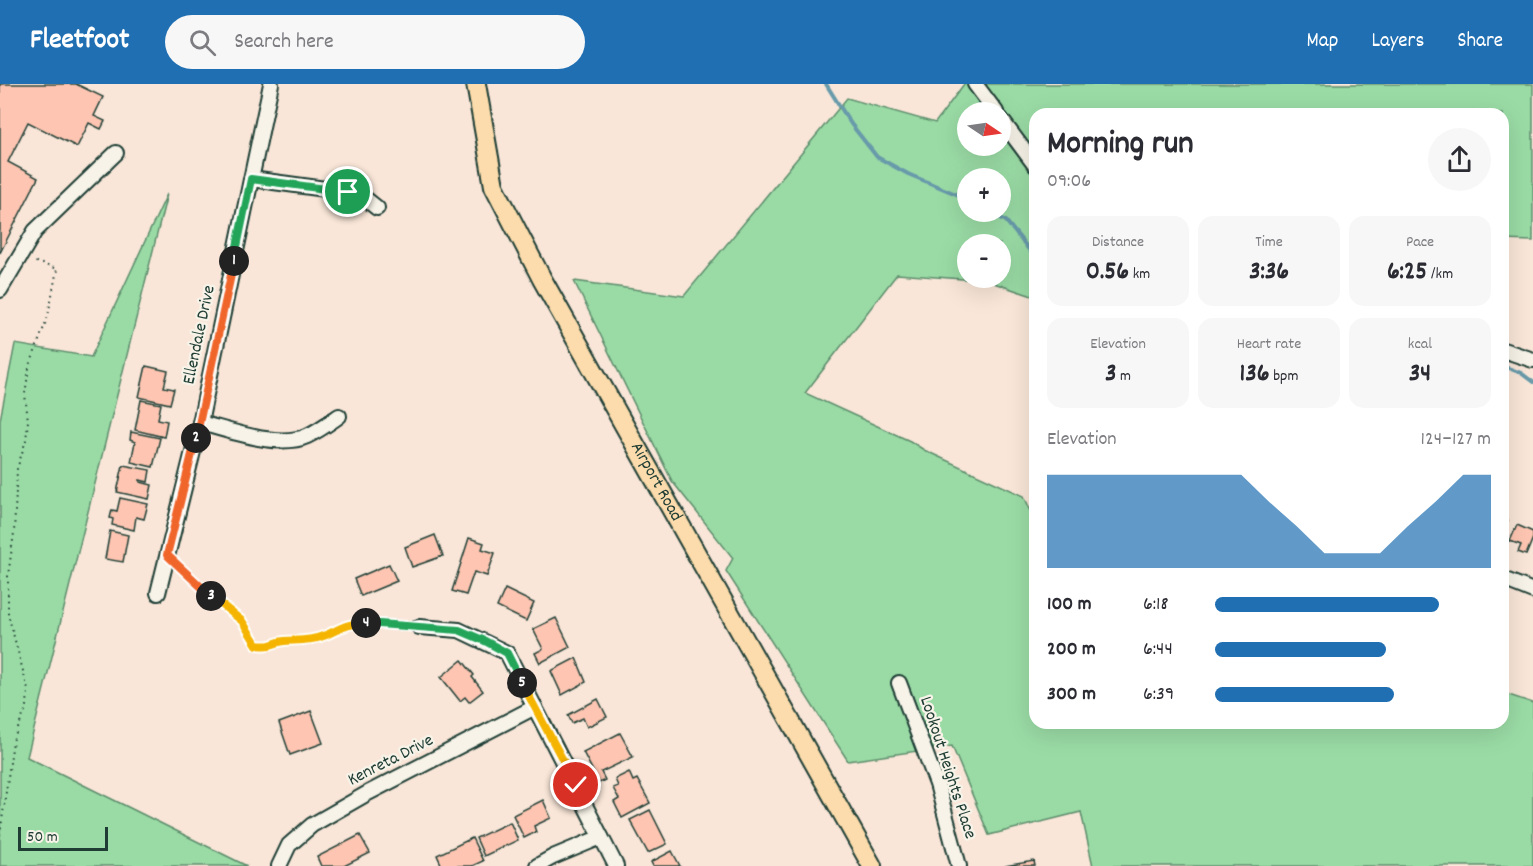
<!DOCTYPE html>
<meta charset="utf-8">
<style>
:root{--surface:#fff;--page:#f7f7f7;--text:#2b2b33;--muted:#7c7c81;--accent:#1f6fb2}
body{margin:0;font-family:Dekko,sans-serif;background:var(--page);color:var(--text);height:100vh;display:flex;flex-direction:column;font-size:22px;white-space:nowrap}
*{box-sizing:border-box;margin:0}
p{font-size:20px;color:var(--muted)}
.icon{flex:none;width:33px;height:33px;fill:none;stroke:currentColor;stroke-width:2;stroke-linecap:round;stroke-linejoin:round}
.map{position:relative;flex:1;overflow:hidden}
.panel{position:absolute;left:1029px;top:24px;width:480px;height:621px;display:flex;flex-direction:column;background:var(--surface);border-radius:18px;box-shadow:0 6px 24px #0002}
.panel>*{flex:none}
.needle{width:39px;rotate:103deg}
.controls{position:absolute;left:957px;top:18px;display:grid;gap:12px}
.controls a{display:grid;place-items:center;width:54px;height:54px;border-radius:50%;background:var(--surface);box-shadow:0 6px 24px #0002;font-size:30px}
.scale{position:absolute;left:18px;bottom:15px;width:90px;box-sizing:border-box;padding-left:6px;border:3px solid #1f3d34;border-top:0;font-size:16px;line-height:21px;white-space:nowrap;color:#1f3d34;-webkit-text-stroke:4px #f7f3e8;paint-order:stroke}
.pin{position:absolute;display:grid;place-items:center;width:51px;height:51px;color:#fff;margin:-26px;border:3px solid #fff;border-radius:50%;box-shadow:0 2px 6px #0007}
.km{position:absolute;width:30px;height:30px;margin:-15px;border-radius:50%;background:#222;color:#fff;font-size:16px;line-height:30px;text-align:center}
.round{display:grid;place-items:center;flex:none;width:63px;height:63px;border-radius:32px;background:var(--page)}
.overview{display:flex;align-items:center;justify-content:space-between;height:102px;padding:0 18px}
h1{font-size:33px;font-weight:800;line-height:45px}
.figures{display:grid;grid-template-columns:repeat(3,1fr);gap:9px;height:102px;padding:6px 18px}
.figures div{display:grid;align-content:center;border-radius:15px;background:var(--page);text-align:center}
.figures b{font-size:26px;font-weight:800}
.figures small{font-size:16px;font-weight:400}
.figures p{font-size:16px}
.chart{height:168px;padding:12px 18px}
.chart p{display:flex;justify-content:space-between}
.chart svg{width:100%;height:108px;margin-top:6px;fill:var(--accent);opacity:.7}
ul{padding:0 18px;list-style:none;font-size:20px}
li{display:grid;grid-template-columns:96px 72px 1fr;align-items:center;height:45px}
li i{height:15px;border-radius:8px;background:var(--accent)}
header{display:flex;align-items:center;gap:36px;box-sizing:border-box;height:84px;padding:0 30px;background:var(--accent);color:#fff}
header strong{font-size:28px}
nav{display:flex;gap:33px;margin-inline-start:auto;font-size:21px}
.search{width:420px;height:54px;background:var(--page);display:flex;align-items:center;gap:15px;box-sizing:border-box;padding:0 21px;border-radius:33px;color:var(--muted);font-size:22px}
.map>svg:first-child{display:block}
.green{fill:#9adba5;stroke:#5c8c6c;stroke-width:1.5;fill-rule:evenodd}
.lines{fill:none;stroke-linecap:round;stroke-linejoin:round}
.stream{stroke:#679aaa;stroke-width:4}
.building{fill:#fec6b2;stroke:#1f3d34;stroke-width:1.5}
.minor-casing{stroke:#1f3d34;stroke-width:18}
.major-casing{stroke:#1f3d34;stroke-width:22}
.path{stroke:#1f3d34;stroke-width:2;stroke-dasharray:1.5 4.5;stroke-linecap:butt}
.minor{stroke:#f7f3e8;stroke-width:14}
.major{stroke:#fcdcac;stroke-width:18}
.split-1-casing{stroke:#fff;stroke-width:12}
.split-2-casing{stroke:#fff;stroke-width:12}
.split-3-casing{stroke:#fff;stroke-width:12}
.split-4-casing{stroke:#fff;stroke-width:12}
.split-5-casing{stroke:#fff;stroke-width:12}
.split-6-casing{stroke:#fff;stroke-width:12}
.split-1{stroke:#22a559;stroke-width:8}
.split-2{stroke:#f0652b;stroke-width:8}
.split-3{stroke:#f0652b;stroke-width:8}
.split-4{stroke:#f5b400;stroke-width:8}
.split-5{stroke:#22a559;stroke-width:8}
.split-6{stroke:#f5b400;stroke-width:8}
.labels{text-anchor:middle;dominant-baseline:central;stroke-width:4.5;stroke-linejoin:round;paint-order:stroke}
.street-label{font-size:18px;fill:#1f3d34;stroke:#f7f3e8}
</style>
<header>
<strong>Fleetfoot</strong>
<div class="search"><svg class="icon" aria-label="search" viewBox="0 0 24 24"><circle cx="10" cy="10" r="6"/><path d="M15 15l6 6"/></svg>Search here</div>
<nav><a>Map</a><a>Layers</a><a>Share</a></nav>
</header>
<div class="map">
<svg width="1533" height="782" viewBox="0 0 1533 782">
<rect width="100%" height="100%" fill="#f9e6d8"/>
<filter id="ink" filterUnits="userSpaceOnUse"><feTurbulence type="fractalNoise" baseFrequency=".0167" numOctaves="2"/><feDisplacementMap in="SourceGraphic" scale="12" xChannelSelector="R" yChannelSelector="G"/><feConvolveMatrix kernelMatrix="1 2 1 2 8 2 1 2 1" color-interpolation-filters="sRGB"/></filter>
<g filter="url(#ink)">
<g class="green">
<path d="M964,0H1533V157L1503,156V30H1035V213L988,197L897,190L805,309L910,357L924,366L1024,412L1035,436V639H1503V609L1533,619V782H1093L1081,728L989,751L952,662L848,677L726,487L733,474L672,397L574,197L684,212L847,14L935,39ZM968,28H1000V62H968ZM968,94H1000V128H968ZM968,160H1000V194H968Z"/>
<polygon points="167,110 27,673 247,782 0,782 0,336 15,260 91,273"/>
</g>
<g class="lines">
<g class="stream">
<polyline points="826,0 851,40 877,73 908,90 968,115"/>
<polyline points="991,128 1006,137 1035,173"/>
<polyline points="1503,282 1521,289 1533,298"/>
</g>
</g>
<g class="building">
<polygon points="0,0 76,0 103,13 94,32 105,37 101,45 89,39 77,63 28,38 8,78 38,94 0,169"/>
<polygon points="146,282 168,287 164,303 174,305 170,320 139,313"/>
<polygon points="141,316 161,320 158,335 167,337 164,353 135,346"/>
<polygon points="131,348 160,354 153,383 131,378 135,358 130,356"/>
<polygon points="123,381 150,386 148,398 140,396 140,398 152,401 149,415 117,408"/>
<polygon points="120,414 148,420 144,435 136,433 134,446 112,441 113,435 110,434 112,426 117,427"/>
<polygon points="1503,434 1508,436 1503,449"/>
<polygon points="1517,441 1533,448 1533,454 1526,471 1518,468 1521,461 1510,457"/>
<polygon points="110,447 128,451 123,478 105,475"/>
<polygon points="435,451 443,472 412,483 405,463"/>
<polygon points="469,454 484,459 482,465 495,469 487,492 474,488 466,511 452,507"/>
<polygon points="389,480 397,497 361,512 354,495"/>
<polygon points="505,505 534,519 526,537 497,523"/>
<polygon points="556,534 570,563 540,579 535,569 543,565 533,545"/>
<polygon points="576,574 586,598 562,611 551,587"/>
<polygon points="462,576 474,591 472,593 483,607 469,618 465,613 460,617 441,593"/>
<polygon points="598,615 607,633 587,643 583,634 572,639 568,631"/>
<polygon points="311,627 323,659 290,671 279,639"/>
<polygon points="620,649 633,673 601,688 605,696 599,699 583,668"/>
<polygon points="629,688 633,697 637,695 650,719 622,734 614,718 619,715 613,704 618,702 615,695"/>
<polygon points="543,716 551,734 534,742 536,748 524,754 513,731"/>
<polygon points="650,726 667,760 648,769 630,736"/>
<polygon points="510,738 518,756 484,772 476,754"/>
<polygon points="360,751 370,769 344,782 321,782 317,773"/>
<polygon points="472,754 483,777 472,782 442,782 437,771"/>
<polygon points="672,767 680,782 653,782 651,778"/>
<polygon points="1034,777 1035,782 1005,782"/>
</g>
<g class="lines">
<defs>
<g id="minor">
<polyline points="975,0 996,28"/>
<polyline points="1000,34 1035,81"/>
<polyline points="251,95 348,108 362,112 377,124"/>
<polyline points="0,206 35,147 116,69"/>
<polyline points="1503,266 1533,276"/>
<path d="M200,339C229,346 278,365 307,352C318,347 329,339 339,332"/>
<polyline points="1503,495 1533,507"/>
<polyline points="158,509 200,339 271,0"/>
<polyline points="419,543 459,546 507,569 616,782"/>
<polyline points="899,599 937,700 959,782"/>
<polyline points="279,782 289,761 312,741 368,709 535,623"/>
<polyline points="537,782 553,773 601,753"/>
</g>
<g id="major">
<path id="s1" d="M476,0L494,102L542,195L872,782"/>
</g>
</defs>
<use href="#minor" class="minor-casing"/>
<use href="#major" class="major-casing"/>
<g class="path">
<path d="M178,481L242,537L257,561C273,563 271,559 284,557C298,555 311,557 325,551C334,548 341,541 350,540C369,537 387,541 406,542"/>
<polyline points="0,751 13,657 27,622 28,606 8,530 8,492 14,449 17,385 26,356 28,337 25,310 29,284 48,232 57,185 33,177"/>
</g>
<use href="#minor" class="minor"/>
<use href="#major" class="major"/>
</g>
</g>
<g class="lines" filter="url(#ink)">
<defs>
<polyline id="split-1" points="234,177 251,95 348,108"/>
<polyline id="split-2" points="196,354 234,177"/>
<polyline id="split-3" points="196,354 167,471 211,512"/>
<path id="split-4" d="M211,512L242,537L257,561C273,563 271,559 284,557C299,556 312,557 326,551C344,543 345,540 366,539"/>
<polyline id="split-5" points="366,539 459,546 485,557 507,569 522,599"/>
<polyline id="split-6" points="522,599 576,701"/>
</defs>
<use href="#split-1" class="split-1-casing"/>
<use href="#split-2" class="split-2-casing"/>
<use href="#split-3" class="split-3-casing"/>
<use href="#split-4" class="split-4-casing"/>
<use href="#split-5" class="split-5-casing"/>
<use href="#split-6" class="split-6-casing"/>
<use href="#split-1" class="split-1"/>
<use href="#split-2" class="split-2"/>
<use href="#split-3" class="split-3"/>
<use href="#split-4" class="split-4"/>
<use href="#split-5" class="split-5"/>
<use href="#split-6" class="split-6"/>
</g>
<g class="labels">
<g class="street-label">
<text transform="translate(200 251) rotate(-78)">Ellendale Drive</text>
<text stroke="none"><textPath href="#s1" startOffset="441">Airport Road</textPath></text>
<text transform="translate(391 677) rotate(-27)">Kenreta Drive</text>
<text transform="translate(947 684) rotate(72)">Lookout Heights Place</text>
</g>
</g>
</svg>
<div class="controls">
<a><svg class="needle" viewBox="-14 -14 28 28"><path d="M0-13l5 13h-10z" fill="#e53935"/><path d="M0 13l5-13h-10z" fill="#7c7c81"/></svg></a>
<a>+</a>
<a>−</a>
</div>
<div class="scale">50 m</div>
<div class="pin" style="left:348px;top:108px;background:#1e9e55"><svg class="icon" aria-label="arrive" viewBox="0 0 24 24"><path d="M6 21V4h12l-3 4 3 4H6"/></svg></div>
<div class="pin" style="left:576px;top:701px;background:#d93025"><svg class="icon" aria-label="check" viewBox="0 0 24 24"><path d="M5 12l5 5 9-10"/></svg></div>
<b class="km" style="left:234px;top:177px">1</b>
<b class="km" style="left:196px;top:354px">2</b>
<b class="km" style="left:211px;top:512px">3</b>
<b class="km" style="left:366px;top:539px">4</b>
<b class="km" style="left:522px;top:599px">5</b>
<section class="panel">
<div class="overview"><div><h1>Morning run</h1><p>09:06</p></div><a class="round"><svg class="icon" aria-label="share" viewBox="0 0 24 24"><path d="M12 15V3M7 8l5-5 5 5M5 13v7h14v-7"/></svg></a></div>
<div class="figures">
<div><p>Distance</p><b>0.56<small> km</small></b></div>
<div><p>Time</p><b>3:36</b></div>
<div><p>Pace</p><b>6:25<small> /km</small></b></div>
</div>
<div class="figures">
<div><p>Elevation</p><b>3<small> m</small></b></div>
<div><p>Heart rate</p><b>136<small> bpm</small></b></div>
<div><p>kcal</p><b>34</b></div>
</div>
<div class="chart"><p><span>Elevation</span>124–127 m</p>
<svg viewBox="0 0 160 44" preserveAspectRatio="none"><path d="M0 44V6L10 6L20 6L30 6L40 6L50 6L60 6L70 6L80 17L90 27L100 38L110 38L120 38L130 27L140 17L150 6L160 6V44z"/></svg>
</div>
<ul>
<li><b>100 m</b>6:18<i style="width:81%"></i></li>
<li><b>200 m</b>6:44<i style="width:62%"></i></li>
<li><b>300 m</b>6:39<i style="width:65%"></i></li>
</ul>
</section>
</div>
